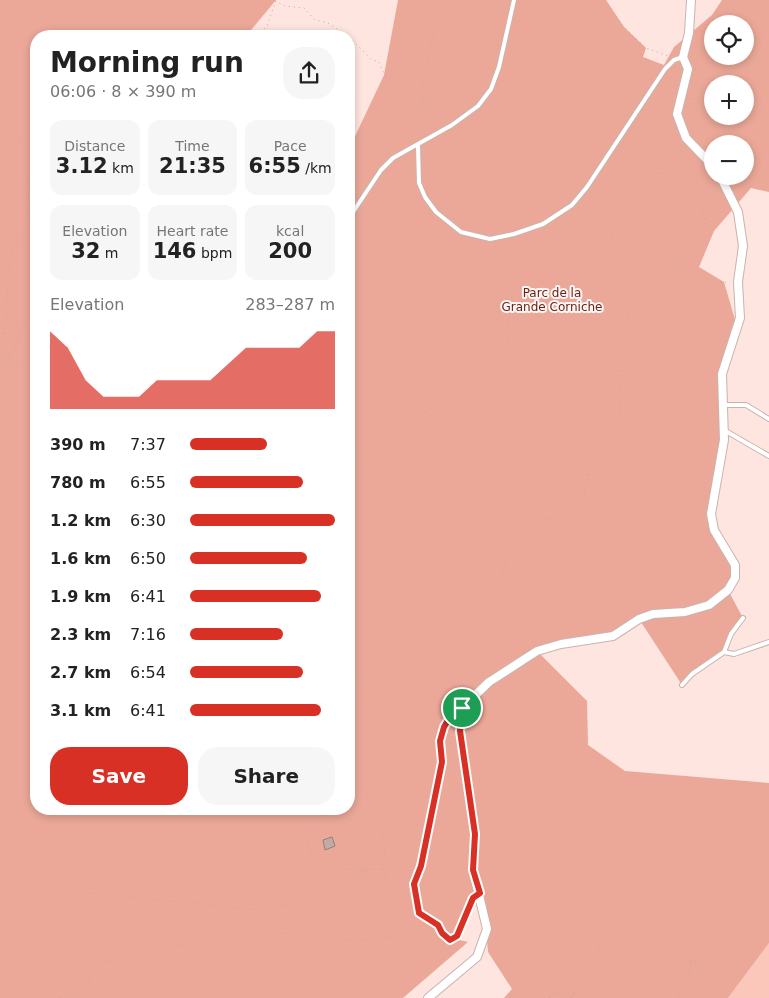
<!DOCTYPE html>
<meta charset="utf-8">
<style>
:root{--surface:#fff;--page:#f6f6f6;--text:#222;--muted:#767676;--accent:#d93025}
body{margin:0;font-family:"DejaVu Sans",sans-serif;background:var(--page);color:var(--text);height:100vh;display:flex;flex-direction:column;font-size:19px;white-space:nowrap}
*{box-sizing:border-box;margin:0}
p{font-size:16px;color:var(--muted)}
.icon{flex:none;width:28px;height:28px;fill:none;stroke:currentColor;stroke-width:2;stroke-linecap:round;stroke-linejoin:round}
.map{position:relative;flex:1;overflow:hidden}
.sheet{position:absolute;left:30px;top:30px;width:325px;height:785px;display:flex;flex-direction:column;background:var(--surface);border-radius:20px;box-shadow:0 2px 8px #0003}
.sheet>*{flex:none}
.tools{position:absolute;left:704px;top:15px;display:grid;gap:10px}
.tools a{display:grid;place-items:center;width:50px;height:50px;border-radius:50%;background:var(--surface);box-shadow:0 2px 8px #0003;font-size:25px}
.pin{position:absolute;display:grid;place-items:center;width:42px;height:42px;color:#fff;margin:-21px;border:2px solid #fff;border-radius:50%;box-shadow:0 1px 5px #0007}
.round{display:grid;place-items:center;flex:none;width:52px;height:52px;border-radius:20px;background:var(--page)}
.overview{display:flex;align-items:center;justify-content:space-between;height:85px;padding:0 20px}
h1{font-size:28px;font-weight:700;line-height:38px}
.figures{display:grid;grid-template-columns:repeat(3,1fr);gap:8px;height:85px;padding:5px 20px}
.figures div{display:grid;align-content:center;border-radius:12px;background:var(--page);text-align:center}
.figures b{font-size:21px;font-weight:700}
.figures small{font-size:14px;font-weight:400}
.figures p{font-size:14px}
.chart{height:140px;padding:10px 20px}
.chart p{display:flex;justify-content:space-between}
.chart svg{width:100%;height:90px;margin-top:5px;fill:var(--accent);opacity:.7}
.button{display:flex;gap:10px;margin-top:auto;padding:10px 20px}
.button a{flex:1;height:58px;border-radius:20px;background:var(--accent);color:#fff;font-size:20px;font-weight:700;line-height:58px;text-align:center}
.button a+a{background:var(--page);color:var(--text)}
ul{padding:0 20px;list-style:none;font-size:16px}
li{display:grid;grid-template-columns:80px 60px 1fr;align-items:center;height:38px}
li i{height:12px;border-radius:6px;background:var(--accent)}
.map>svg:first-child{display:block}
.green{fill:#fbc7bb}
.forest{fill:#eba898;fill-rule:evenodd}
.building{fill:#c2aaa5;stroke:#947e79}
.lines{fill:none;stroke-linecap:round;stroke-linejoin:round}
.service-casing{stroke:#cab3ad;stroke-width:6}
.minor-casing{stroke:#cab3ad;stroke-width:10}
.path{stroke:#beaaa5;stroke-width:1;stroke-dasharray:1 4;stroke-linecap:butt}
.service{stroke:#fff;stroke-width:4}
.minor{stroke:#fff;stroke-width:8}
.route-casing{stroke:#fff;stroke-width:10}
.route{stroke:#d93025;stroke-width:6}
.labels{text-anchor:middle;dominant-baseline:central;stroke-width:4;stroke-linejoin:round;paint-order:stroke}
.park-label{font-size:12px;fill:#6f2111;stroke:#fcf7f6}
</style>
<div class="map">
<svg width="769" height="998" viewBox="0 0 769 998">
<rect width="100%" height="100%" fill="#fee5df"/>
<polygon class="green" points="769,943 769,998 728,998"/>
<path class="forest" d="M0,0H276L246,36H36V809H349V149L384,75L398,0H606L624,27L646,48L643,57L664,65L674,47L712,15L722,0H769V192L751,188L714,231L699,267L724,282L738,330L722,374L724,430L711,514L735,565L728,590L743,618L731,634L724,652L704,664L682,685L639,619L613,636L537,651L587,701L588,745L625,771L769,783V943L728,998H504L512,989L488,952L485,917L480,894L455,939L468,942L403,998H0ZM712,24H745V56H712ZM712,84H745V116H712ZM712,144H745V176H712Z"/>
<polygon class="building" points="332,837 335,846 325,850 323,840"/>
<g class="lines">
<defs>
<g id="service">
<polyline points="418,146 419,183 425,197 436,212 461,232 490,239 514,234 543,224 572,205 587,187 665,69 674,60 683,57"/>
<polyline points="349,218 381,170 393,158 452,125 478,106 491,89 499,67 514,0"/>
<polyline points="724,405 746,405 769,419"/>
<polyline points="724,430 769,456"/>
<polyline points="743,618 731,634 724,652 734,654 769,642"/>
<polyline points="682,685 692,674 724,652"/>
</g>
<g id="minor">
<polyline points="691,0 689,33 683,57 688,69 677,114 686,138 712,165"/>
<polyline points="428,998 477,957 487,929 473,870 475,834 460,731 462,708 489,682 537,651 561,644 613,636 639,619 653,614 685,612 709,605 728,590 735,578 735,565 714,530 711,514 724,440 722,374 740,318 738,282 743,246 738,212 720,176"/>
</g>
</defs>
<use href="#service" class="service-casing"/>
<use href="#minor" class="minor-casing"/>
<g class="path">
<polyline points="605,0 624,27 646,48 668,56"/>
<polyline points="275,1 285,6 304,8 315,20 328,23 348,36"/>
<polyline points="257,36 267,26 276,0"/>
<path d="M349,37L371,59L379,62C384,76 396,94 410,102C422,109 434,112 445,120"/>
<polyline points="695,70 713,84"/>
<polyline points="688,99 708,97 712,92"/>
<polyline points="422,107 422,79 441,7 429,0"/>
<polyline points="0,164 17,144 26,139 33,144 35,150 29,178 28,210 26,229 12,251 7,282 8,300 4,336 10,358 28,374 36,376"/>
<polyline points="494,246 512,288 507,343"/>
<path d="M678,267C695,276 709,284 730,282"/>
<path d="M0,366C19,353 24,317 36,296"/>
<polyline points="349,448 363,466 372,467 409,434 418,416 473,385 507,344 534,325 546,304 572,287 603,259 626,201 669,157 684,149"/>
<path d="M349,702L355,691L468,612L487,588L500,579L508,558L521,545L534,523L543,519L567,516L584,497L591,458L605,438L617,428L621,409L620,381L614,354L629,311L644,301L660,281L677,266L701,233L706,221C704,216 703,209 700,206C686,190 670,193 660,168"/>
<path d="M315,809L316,813C333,822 356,814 373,826C398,844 370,870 395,887L414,885"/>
<path d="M316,813C301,835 305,839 314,862L331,870L382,869"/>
<polyline points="420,913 438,925 447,939 455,939 472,901"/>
<path d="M0,937L39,920L72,897L89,893L258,910L280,905L316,903C330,886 348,877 369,869"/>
<path d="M690,962C721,965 747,933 769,914"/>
<polyline points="59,998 85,990 96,966 105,961 123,962 142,952 212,939 247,939 274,933 302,934 329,942 396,937 409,928 419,913 414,884 435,798 441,762 440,741 444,727 452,714"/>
<polyline points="549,998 552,994 575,989"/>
<path d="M571,998C577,989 585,979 590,969C598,953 597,938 614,927C636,913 685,937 690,962C692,974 682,988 677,998"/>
</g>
<use href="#service" class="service"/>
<use href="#minor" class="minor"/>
</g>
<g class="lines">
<defs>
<polygon id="route" points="462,708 460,731 475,834 473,870 480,893 473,898 457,936 450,940 442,933 438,925 419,913 414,884 421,866 442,762 440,741 444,727 451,715"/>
</defs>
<use href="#route" class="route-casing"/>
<use href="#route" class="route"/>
</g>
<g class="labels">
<g class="park-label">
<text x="552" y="293">Parc de la<tspan x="552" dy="14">Grande Corniche</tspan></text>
</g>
</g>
</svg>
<div class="tools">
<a><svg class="icon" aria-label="locate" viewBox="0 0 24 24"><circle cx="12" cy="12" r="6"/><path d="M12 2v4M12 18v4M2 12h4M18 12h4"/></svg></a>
<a>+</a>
<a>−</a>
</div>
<div class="pin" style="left:462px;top:708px;background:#1e9e55"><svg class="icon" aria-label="arrive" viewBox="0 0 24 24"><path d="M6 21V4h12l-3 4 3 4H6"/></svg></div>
<section class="sheet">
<div class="overview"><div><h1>Morning run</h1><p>06:06 · 8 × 390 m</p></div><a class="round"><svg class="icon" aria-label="share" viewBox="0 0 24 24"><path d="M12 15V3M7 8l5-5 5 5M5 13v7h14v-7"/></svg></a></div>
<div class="figures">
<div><p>Distance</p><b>3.12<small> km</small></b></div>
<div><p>Time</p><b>21:35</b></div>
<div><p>Pace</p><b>6:55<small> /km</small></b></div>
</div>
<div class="figures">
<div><p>Elevation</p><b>32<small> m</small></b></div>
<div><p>Heart rate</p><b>146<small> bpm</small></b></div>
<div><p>kcal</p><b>200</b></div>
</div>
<div class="chart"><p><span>Elevation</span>283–287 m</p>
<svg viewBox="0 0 160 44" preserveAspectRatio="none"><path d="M0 44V6L10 14L20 30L30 38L40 38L50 38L60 30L70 30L80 30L90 30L100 22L110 14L120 14L130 14L140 14L150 6L160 6V44z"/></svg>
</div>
<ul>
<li><b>390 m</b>7:37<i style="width:53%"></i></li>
<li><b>780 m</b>6:55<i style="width:78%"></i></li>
<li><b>1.2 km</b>6:30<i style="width:100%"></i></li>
<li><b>1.6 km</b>6:50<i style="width:81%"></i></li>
<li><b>1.9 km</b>6:41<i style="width:90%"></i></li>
<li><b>2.3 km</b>7:16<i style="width:64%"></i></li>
<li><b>2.7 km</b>6:54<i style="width:78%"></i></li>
<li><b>3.1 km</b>6:41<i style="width:90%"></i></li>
</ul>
<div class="button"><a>Save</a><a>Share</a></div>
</section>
</div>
